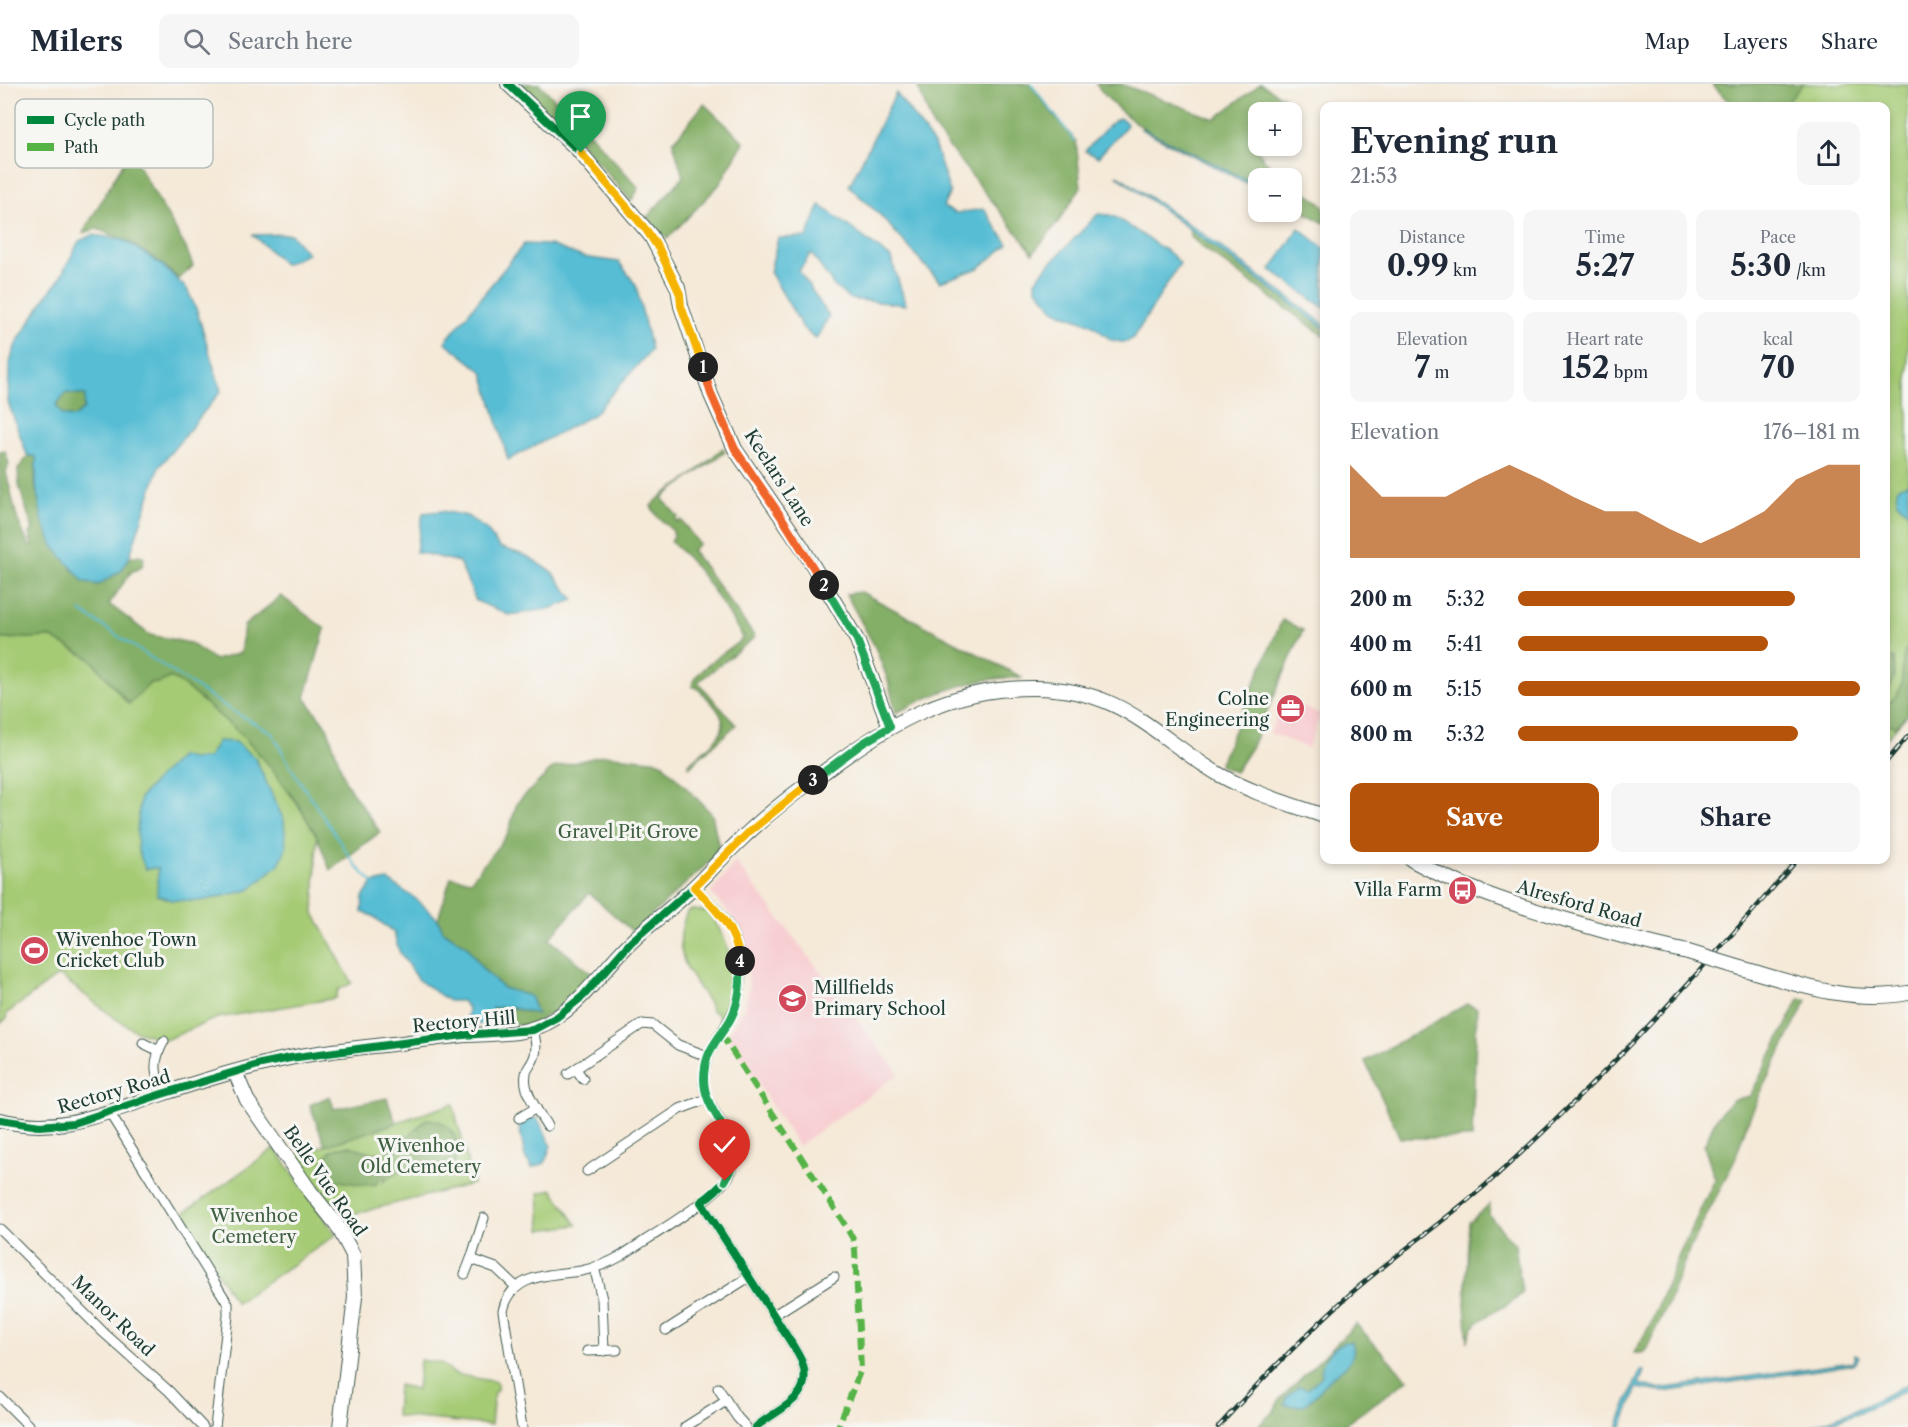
<!DOCTYPE html>
<meta charset="utf-8">
<style>
:root{--surface:#fff;--page:#f6f6f7;--text:#1f2937;--muted:#747a83;--line:#e0e1e3;--accent:#b45309}
body{margin:0;font-family:"Libre Caslon Text",serif;background:var(--page);color:var(--text);height:100vh;display:flex;flex-direction:column;font-size:22px;white-space:nowrap}
*{box-sizing:border-box;margin:0}
p{font-size:20px;color:var(--muted)}
.icon{flex:none;width:33px;height:33px;fill:none;stroke:currentColor;stroke-width:2;stroke-linecap:round;stroke-linejoin:round}
.map{position:relative;flex:1;overflow:hidden}
.details{position:absolute;left:1320px;top:18px;width:570px;height:762px;display:flex;flex-direction:column;background:var(--surface);border-radius:12px;box-shadow:0 3px 9px #0003}
.details>*{flex:none}
.buttons{position:absolute;left:1248px;top:18px;display:grid;gap:12px}
.buttons a{display:grid;place-items:center;width:54px;height:54px;border-radius:12px;background:var(--surface);box-shadow:0 3px 9px #0003;font-size:30px}
.pin{position:absolute;display:grid;place-items:center;width:51px;height:51px;color:#fff;margin:-62px -26px;border-radius:50% 50% 50% 0;rotate:-45deg;box-shadow:0 0 6px #0007}
.pin .icon{rotate:45deg}
.km{position:absolute;width:30px;height:30px;margin:-15px;border-radius:50%;background:#222;color:#fff;font-size:16px;line-height:30px;text-align:center}
.round{display:grid;place-items:center;flex:none;width:63px;height:63px;border-radius:12px;background:var(--page)}
.overview{display:flex;align-items:center;justify-content:space-between;height:102px;padding:0 30px}
h1{font-size:33px;font-weight:700;line-height:45px}
.figures{display:grid;grid-template-columns:repeat(3,1fr);gap:9px;height:102px;padding:6px 30px}
.figures div{display:grid;align-content:center;border-radius:12px;background:var(--page);text-align:center}
.figures b{font-size:30px;font-weight:700}
.figures small{font-size:16px;font-weight:400}
.figures p{font-size:16px}
.chart{height:168px;padding:12px 30px}
.chart p{display:flex;justify-content:space-between}
.chart svg{width:100%;height:108px;margin-top:6px;fill:var(--accent);opacity:.7}
.action{display:flex;gap:12px;margin-top:auto;padding:12px 30px}
.action a{flex:1;height:69px;border-radius:12px;background:var(--accent);color:#fff;font-size:24px;font-weight:700;line-height:69px;text-align:center}
.action a+a{background:var(--page);color:var(--text)}
ul{padding:0 30px;list-style:none;font-size:20px}
li{display:grid;grid-template-columns:96px 72px 1fr;align-items:center;height:45px}
li i{height:15px;border-radius:8px;background:var(--accent)}
header{display:flex;align-items:center;gap:36px;box-sizing:border-box;height:84px;padding:0 30px;background:var(--surface);border-bottom:2px solid var(--line)}
header strong{font-size:28px}
nav{display:flex;gap:33px;margin-inline-start:auto;font-size:21px}
.search{width:420px;height:54px;background:var(--page);display:flex;align-items:center;gap:15px;box-sizing:border-box;padding:0 21px;border-radius:12px;color:var(--muted);font-size:22px}
.map>svg:first-child{display:block}
.built{fill:#f7cfd3}
.green{fill:#a5cb75;stroke:#628454;stroke-width:1.5;fill-rule:evenodd}
.forest{fill:#84af66;stroke:#52764d;stroke-width:1.5}
.water{fill:#56bdd4;stroke:#3a7d84;stroke-width:1.5;fill-rule:evenodd}
.lines{fill:none;stroke-linecap:round;stroke-linejoin:round}
.stream{stroke:#56bdd4;stroke-width:2}
.street-casing{stroke:#3f574d;stroke-width:11}
.secondary-casing{stroke:#3f574d;stroke-width:16}
.street{stroke:#fff;stroke-width:9}
.secondary{stroke:#fff;stroke-width:14}
.rail-casing{stroke:#1f3d34;stroke-width:4.5}
.rail{stroke:#f6f6f2;stroke-width:2;stroke-dasharray:7;stroke-linecap:butt}
.secondary-bridge-casing{stroke:#3f574d;stroke-width:16;stroke-linecap:butt}
.secondary-bridge{stroke:#fff;stroke-width:14}
.quiet{stroke:#55b346;stroke-width:6;stroke-dasharray:12 6;stroke-linecap:butt}
.cycleway-casing{stroke:#f6f6f2;stroke-width:11}
.cycleway{stroke:#00873e;stroke-width:8}
.split-1-casing{stroke:#fff;stroke-width:12}
.split-2-casing{stroke:#fff;stroke-width:12}
.split-3-casing{stroke:#fff;stroke-width:12}
.split-4-casing{stroke:#fff;stroke-width:12}
.split-5-casing{stroke:#fff;stroke-width:12}
.split-1{stroke:#f5b400;stroke-width:8}
.split-2{stroke:#f0652b;stroke-width:8}
.split-3{stroke:#22a559;stroke-width:8}
.split-4{stroke:#f5b400;stroke-width:8}
.split-5{stroke:#22a559;stroke-width:8}
.labels{text-anchor:middle;dominant-baseline:central;stroke-width:6;stroke-linejoin:round;paint-order:stroke}
.street-label{font-size:18px;fill:#1f3d34;stroke:#f6f6f2}
.poi-label{font-size:18px;fill:#1f3d34;stroke:#f6f6f2;text-anchor:end}
.park-label{font-size:18px;fill:#406044;stroke:#f6f6f2}
.key{fill:#f6f6f2;stroke:#b6beb9;stroke-width:1.5}
.key-label{font-size:16px;fill:#1f3d34}
</style>
<header>
<strong>Milers</strong>
<div class="search"><svg class="icon" aria-label="search" viewBox="0 0 24 24"><circle cx="10" cy="10" r="6"/><path d="M15 15l6 6"/></svg>Search here</div>
<nav><a>Map</a><a>Layers</a><a>Share</a></nav>
</header>
<div class="map">
<svg width="1908" height="1343" viewBox="0 0 1908 1343">
<rect width="100%" height="100%" fill="#f6f6f2"/>
<filter id="ink" filterUnits="userSpaceOnUse"><feTurbulence type="fractalNoise" baseFrequency=".0167" numOctaves="2"/><feDisplacementMap in="SourceGraphic" scale="12" xChannelSelector="R" yChannelSelector="G"/><feConvolveMatrix kernelMatrix="1 2 1 2 8 2 1 2 1" color-interpolation-filters="sRGB"/></filter>
<filter id="wash" filterUnits="userSpaceOnUse"><feTurbulence type="fractalNoise" baseFrequency=".008" numOctaves="4" result="noise"/><feDisplacementMap in="SourceGraphic" scale="24" xChannelSelector="R" yChannelSelector="G"/><feGaussianBlur stdDeviation="1.35" result="paint"/><feColorMatrix in="noise" values="0 0 0 0 0 0 0 0 0 0 0 0 0 0 0 0 0 1.4 0 .05"/><feComposite in="paint" operator="in"/></filter>
<g filter="url(#wash)">
<rect width="100%" height="100%" fill="#f5e9d8"/>
<g class="built">
<polygon points="1284,615 1321,630 1308,664 1270,649"/>
<polygon points="735,777 899,990 798,1062 727,952 735,941 744,924 749,904 747,874 739,845 729,829 711,809"/>
</g>
<g class="green">
<polygon points="1712,0 1908,0 1908,630 1886,655 1886,22 1729,22 1731,20"/>
<path d="M50,553L91,575L128,620L150,599H159L171,593L186,603L241,650L270,682L299,722L317,752L314,829L352,899L338,906L336,914L217,934L165,956L136,947L116,935L59,891L6,930L7,934L0,940V555ZM181,672L190,675L255,674L284,737L279,780L249,806L201,817L172,816L158,800V784L140,714L159,693Z"/>
<path d="M691,826L706,827C732,855 741,901 720,936L717,929L711,927L710,921C689,888 670,869 687,828Z"/>
<polygon points="453,1020 473,1100 337,1134 292,1072"/>
<polygon points="275,1064 336,1151 236,1219 181,1131"/>
<polygon points="552,1105 577,1141 541,1146 539,1109"/>
<polygon points="420,1276 440,1279 455,1290 497,1298 497,1306 494,1308 491,1341 396,1332 398,1301 417,1305"/>
</g>
<g class="forest">
<polygon points="518,0 539,0 567,27 560,39"/>
<polygon points="917,0 1031,0 1053,30 1076,57 1081,103 1059,137 1033,169 933,43"/>
<path d="M1096,0H1121L1215,35L1260,0C1268,2 1275,10 1284,13L1273,28H1258L1257,65L1264,76L1289,94H1258V103C1203,72 1134,53 1096,0Z"/>
<polygon points="1712,0 1803,0 1784,22 1733,22"/>
<polygon points="704,20 744,58 719,101 667,155 647,133 683,93 673,58"/>
<polygon points="583,42 639,104 631,117 587,66 573,52"/>
<polygon points="130,67 186,164 193,182 179,195 161,179 129,158 97,145 83,149"/>
<polygon points="1292,97 1324,122 1324,139 1292,121"/>
<polygon points="1189,144 1324,244 1324,252 1202,163 1191,153"/>
<polygon points="66,309 86,310 84,325 74,333 62,331 56,321"/>
<path d="M723,364L725,368L662,414L678,433L675,436L677,438L681,436L699,460L692,466L755,553L698,598L736,641L689,683V680C700,668 731,651 721,632C716,621 704,611 696,603H692C691,588 729,566 741,556L743,553C722,520 701,483 671,458L674,452L673,447L657,432L651,422L661,412L689,394Z"/>
<path d="M5,367L9,380L6,388L17,434L29,462H32L29,449L33,446L19,402L18,385L29,371L36,372C36,383 34,395 36,405C40,428 60,468 73,487H121L129,474L139,471L144,473L142,483L131,488L109,520L150,551L190,559L215,576L240,569L244,542L281,512L325,545L305,614L327,643L346,699L380,748L330,786L317,752L299,722L270,682L241,650L186,603L171,593L159,599H150L129,620L91,575L50,553L0,555V368Z"/>
<path d="M861,508L1023,594C977,592 936,608 896,629L888,596L875,563L846,510Z"/>
<polygon points="1282,536 1303,546 1252,662 1235,688 1219,681"/>
<path d="M1908,562V630L1895,643L1886,639V621C1889,618 1894,614 1897,611C1907,595 1898,576 1908,562Z"/>
<path d="M1886,574H1894C1896,587 1893,600 1886,611Z"/>
<polygon points="604,671 660,677 712,730 720,768 633,848 589,809 549,855 595,892 575,914 530,942 490,939 492,924 508,923 537,930 530,912 503,904 482,884 467,862 443,847 438,835 451,793 471,796 508,750 517,719 553,684"/>
<polygon points="1800,914 1807,916 1765,999 1746,1042 1735,1076 1689,1166 1669,1217 1646,1266 1642,1269 1634,1269 1650,1241 1679,1171 1715,1095 1704,1062 1716,1034 1732,1016 1750,1012"/>
<polygon points="1467,920 1477,924 1472,1054 1400,1054 1365,977"/>
<polygon points="330,1012 334,1025 387,1014 396,1039 325,1062 310,1021"/>
<path d="M427,1035C456,1036 468,1069 447,1089C435,1099 420,1082 407,1084C398,1086 390,1093 383,1098L387,1065L411,1050Z"/>
<path d="M350,1062L373,1069H382V1088L377,1100C362,1104 342,1095 326,1096L323,1093C319,1073 331,1062 350,1062Z"/>
<path d="M1490,1120L1489,1131L1515,1161L1522,1208C1510,1227 1469,1230 1468,1258L1465,1221L1469,1138Z"/>
<polygon points="1356,1240 1408,1296 1341,1343 1257,1343 1274,1327 1280,1315"/>
</g>
<g class="water">
<polygon points="896,9 934,60 950,108 943,123 956,129 984,125 1008,160 979,184 940,198 880,131 849,102"/>
<polygon points="1119,34 1126,38 1127,41 1098,73 1085,67 1109,41"/>
<polygon points="1142,44 1251,98 1258,103 1258,105 1141,45"/>
<polygon points="1118,91 1199,147 1324,240 1324,244 1117,92"/>
<polygon points="820,121 891,174 906,221 850,215 834,202 811,169 799,187 829,232 816,255 803,244 770,188 778,154 807,153"/>
<polygon points="1098,130 1109,131 1117,134 1171,170 1180,179 1141,242 1133,254 1127,258 1121,258 1111,256 1091,240 1063,230 1053,224 1036,204 1036,197 1042,188"/>
<polygon points="1299,144 1324,164 1324,224 1271,186"/>
<polygon points="291,150 308,170 284,180 253,151"/>
<path d="M93,151L120,155L129,159L161,180L187,205L197,227L221,307L159,383L129,474L121,487L98,501L83,497L53,462L42,435L36,403V373L27,371L8,318L9,283L13,268L17,258L47,211L59,196L79,157ZM66,309L85,311L84,325L74,333L62,331L56,321Z"/>
<polygon points="524,160 550,161 583,173 619,178 636,201 651,266 593,331 508,376 483,288 445,258"/>
<path d="M1908,399V428C1898,421 1894,415 1898,403Z"/>
<polygon points="442,427 467,432 487,446 499,463 527,472 552,488 574,516 549,525 509,531 476,517 459,478 416,468 423,429"/>
<polygon points="218,657 235,658 255,674 284,737 286,764 279,780 249,806 201,817 172,816 157,811 158,784 145,785 138,766 137,748 140,714 159,693 181,672 191,675 208,674"/>
<polygon points="388,796 416,815 438,835 443,847 467,862 482,884 503,904 530,912 537,930 508,923 492,924 490,939 466,942 468,924 462,917 449,917 417,895 399,867 394,849 373,832 362,828 363,813 373,799"/>
<polygon points="532,1033 538,1035 551,1061 545,1079 532,1084 525,1073 519,1040"/>
<path d="M1344,1258H1352C1359,1279 1339,1285 1327,1298C1321,1305 1312,1317 1304,1321C1297,1323 1292,1322 1285,1321L1287,1313L1299,1302L1308,1305L1322,1292C1319,1277 1331,1265 1344,1258Z"/>
<polygon points="1855,1270 1859,1272 1856,1279 1838,1283 1662,1308 1637,1304 1622,1343 1619,1343 1620,1335 1640,1287 1644,1287 1639,1300 1658,1305 1852,1278 1855,1276"/>
<polygon points="1908,1300 1908,1305 1866,1326 1817,1343 1809,1343 1862,1323"/>
</g>
<g class="lines">
<g class="stream">
<polyline points="1031,0 1075,57"/>
<polyline points="80,527 229,625 272,649 293,687 356,782 373,799"/>
</g>
</g>
</g>
<g filter="url(#ink)">
<g class="lines">
<defs>
<g id="street">
<path d="M533,946C536,957 538,968 532,978C530,982 526,986 526,990C522,1007 539,1028 547,1042"/>
<polyline points="143,959 159,967"/>
<polyline points="576,985 583,995"/>
<polyline points="568,990 642,940 653,941 678,961 707,972"/>
<path d="M162,1010C155,988 152,978 164,957"/>
<polyline points="109,1028 228,1220 228,1232 215,1343"/>
<polyline points="519,1034 536,1024"/>
<polyline points="587,1087 680,1025 707,1015"/>
<path d="M701,1118L792,1260C796,1267 801,1274 803,1281C813,1316 776,1325 756,1343"/>
<polyline points="0,1145 104,1249 169,1307 203,1343"/>
<polyline points="471,1175 496,1184 516,1203"/>
<polyline points="594,1183 602,1215 604,1267"/>
<polyline points="465,1190 471,1175 484,1134"/>
<polyline points="774,1231 834,1193"/>
<polyline points="666,1246 749,1193"/>
<polyline points="587,1267 617,1266"/>
<polyline points="718,1304 737,1333 746,1343"/>
<polyline points="0,1313 30,1343"/>
<path d="M522,1343L503,1227C511,1189 551,1191 581,1187C595,1184 609,1179 621,1172C646,1155 718,1114 730,1090C747,1056 705,1030 704,998C703,969 716,959 729,936C748,905 744,862 723,833C715,822 704,813 694,803"/>
<polyline points="685,1343 726,1317"/>
</g>
<g id="secondary">
<polyline points="508,0 578,66 651,152 678,204 681,222 711,311 735,365 802,463 857,556 890,643"/>
<path d="M1412,776C1462,804 1512,820 1567,836C1607,848 1647,860 1688,868"/>
<path d="M1741,884C1797,900 1849,920 1908,909"/>
<polyline points="235,988 247,1016 310,1107 337,1141 353,1171 355,1213 340,1343"/>
<path d="M0,1036C60,1051 104,1029 159,1011C192,1000 226,989 260,981C303,969 349,965 393,960C418,957 442,953 467,951C498,949 527,952 554,935C584,916 603,886 628,861C649,840 674,823 695,802C708,790 719,776 732,764C760,736 791,711 824,688C889,639 951,603 1035,604C1124,605 1151,650 1220,691C1252,709 1290,720 1324,732"/>
</g>
</defs>
<use href="#street" class="street-casing"/>
<use href="#secondary" class="secondary-casing"/>
<use href="#street" class="street"/>
<use href="#secondary" class="secondary"/>
<defs>
<g id="rail">
<polyline points="1886,678 1908,652"/>
<path d="M1218,1343C1260,1297 1303,1253 1349,1211C1397,1169 1450,1134 1497,1091C1604,994 1703,886 1797,776"/>
</g>
</defs>
<use href="#rail" class="rail-casing"/>
<use href="#rail" class="rail"/>
<defs>
<polyline id="secondary-bridge" points="1688,868 1741,884"/>
</defs>
<use href="#secondary-bridge" class="secondary-bridge-casing"/>
<use href="#secondary-bridge" class="secondary-bridge"/>
<polyline class="quiet" points="721,950 842,1136 853,1155 855,1166 861,1285 838,1343"/>
<defs>
<g id="cycleway">
<path d="M694,803C704,813 715,822 723,833C744,863 748,906 729,938C719,954 706,966 704,986C699,1045 776,1065 701,1118L792,1260C796,1267 801,1274 803,1281C813,1316 776,1325 756,1343"/>
<polyline points="0,1036 40,1042 74,1039 162,1010 261,980 290,974 463,951 533,946 557,933 583,912 631,858 694,803 733,763 776,724 851,668 890,643 857,556 802,463 735,365 711,311 681,222 678,204 651,152 578,66 508,0"/>
</g>
</defs>
<use href="#cycleway" class="cycleway-casing"/>
<use href="#cycleway" class="cycleway"/>
</g>
</g>
<g class="lines" filter="url(#ink)">
<defs>
<polyline id="split-1" points="581,69 647,147 659,165 680,210 681,222 703,283"/>
<polyline id="split-2" points="703,283 711,310 735,365 784,437 824,501"/>
<polyline id="split-3" points="813,696 863,659 890,643 857,556 824,501"/>
<path id="split-4" d="M740,877C736,845 716,825 694,803L749,748L813,696"/>
<path id="split-5" d="M725,1097C752,1055 704,1036 704,995C704,967 717,958 730,936C740,918 741,898 740,877"/>
</defs>
<use href="#split-1" class="split-1-casing"/>
<use href="#split-2" class="split-2-casing"/>
<use href="#split-3" class="split-3-casing"/>
<use href="#split-4" class="split-4-casing"/>
<use href="#split-5" class="split-5-casing"/>
<use href="#split-1" class="split-1"/>
<use href="#split-2" class="split-2"/>
<use href="#split-3" class="split-3"/>
<use href="#split-4" class="split-4"/>
<use href="#split-5" class="split-5"/>
</g>
<defs>
<symbol id="office-disc" viewBox="-11 -11 22 22"><circle r="9.5" fill="#d1495b" stroke="#f6f6f2"/><path d="M-6-3h4V-5.5h4V-3h4V5H-6ZM-1-4.5V-3h2v-1.5ZM-6 0V1H6V0Z" fill="#fff"/></symbol>
<symbol id="bus-disc" viewBox="-11 -11 22 22"><circle r="9.5" fill="#d1495b" stroke="#f6f6f2"/><path d="M-5-6H5V4H4V6H2V4H-2V6H-4V4H-5ZM-3.5-4V0h7V-4ZM-3.5 1.2v1.5H-2V1.2ZM2 1.2v1.5H3.5V1.2Z" fill="#fff"/></symbol>
<symbol id="stadium-disc" viewBox="-11 -11 22 22"><circle r="9.5" fill="#d1495b" stroke="#f6f6f2"/><path d="M0-5a6.5 5 0 1 0 0 10a6.5 5 0 1 0 0-10ZM-3.5-1.8h7v3.6h-7Z" fill="#fff"/></symbol>
<symbol id="school-disc" viewBox="-11 -11 22 22"><circle r="9.5" fill="#d1495b" stroke="#f6f6f2"/><path d="M0-5L7-2L0 1L-7-2ZM-4 1L0 2.5L4 1V4Q0 6-4 4Z" fill="#fff"/></symbol>
</defs>
<g fill-rule="evenodd">
<use href="#office-disc" x="1274" y="608" width="33" height="33"/>
<use href="#bus-disc" x="1446" y="790" width="33" height="33"/>
<use href="#stadium-disc" x="18" y="850" width="33" height="33"/>
<use href="#school-disc" x="776" y="898" width="33" height="33"/>
</g>
<g class="labels">
<g class="street-label">
<text transform="translate(779 394) rotate(57)">Keelars Lane</text>
<text transform="translate(1579 820) rotate(16)">Alresford Road</text>
<text transform="translate(464 938) rotate(-5)">Rectory Hill</text>
<text transform="translate(114 1008) rotate(-16)">Rectory Road</text>
<text transform="translate(325 1097) rotate(55)">Belle Vue Road</text>
<text transform="translate(113 1232) rotate(44)">Manor Road</text>
</g>
<g class="poi-label">
<text x="1269" y="615">Colne<tspan x="1269" dy="21">Engineering</tspan></text>
<text x="1442" y="806">Villa Farm</text>
<text x="56" y="856" text-anchor="start">Wivenhoe Town<tspan x="56" dy="21">Cricket Club</tspan></text>
<text x="814" y="904" text-anchor="start">Millfields<tspan x="814" dy="21">Primary School</tspan></text>
</g>
<g class="park-label">
<text x="628" y="748">Gravel Pit Grove</text>
<text x="421" y="1062">Wivenhoe<tspan x="421" dy="21">Old Cemetery</tspan></text>
<text x="254" y="1132">Wivenhoe<tspan x="254" dy="21">Cemetery</tspan></text>
</g>
</g>
<rect x="15" y="15" width="198" height="69" rx="9" class="key"/>
<rect x="27" y="32" width="27" height="8" fill="#00873e"/>
<rect x="27" y="59" width="27" height="8" fill="#55b346"/>
<g class="key-label">
<text x="64" y="42">Cycle path</text>
<text x="64" y="69">Path</text>
</g>
</svg>
<div class="buttons">
<a>+</a>
<a>−</a>
</div>
<div class="pin" style="left:581px;top:69px;background:#1e9e55"><svg class="icon" aria-label="arrive" viewBox="0 0 24 24"><path d="M6 21V4h12l-3 4 3 4H6"/></svg></div>
<div class="pin" style="left:725px;top:1097px;background:#d93025"><svg class="icon" aria-label="check" viewBox="0 0 24 24"><path d="M5 12l5 5 9-10"/></svg></div>
<b class="km" style="left:703px;top:283px">1</b>
<b class="km" style="left:824px;top:501px">2</b>
<b class="km" style="left:813px;top:696px">3</b>
<b class="km" style="left:740px;top:877px">4</b>
<section class="details">
<div class="overview"><div><h1>Evening run</h1><p>21:53</p></div><a class="round"><svg class="icon" aria-label="share" viewBox="0 0 24 24"><path d="M12 15V3M7 8l5-5 5 5M5 13v7h14v-7"/></svg></a></div>
<div class="figures">
<div><p>Distance</p><b>0.99<small> km</small></b></div>
<div><p>Time</p><b>5:27</b></div>
<div><p>Pace</p><b>5:30<small> /km</small></b></div>
</div>
<div class="figures">
<div><p>Elevation</p><b>7<small> m</small></b></div>
<div><p>Heart rate</p><b>152<small> bpm</small></b></div>
<div><p>kcal</p><b>70</b></div>
</div>
<div class="chart"><p><span>Elevation</span>176–181 m</p>
<svg viewBox="0 0 160 44" preserveAspectRatio="none"><path d="M0 44V6L10 19L20 19L30 19L40 12L50 6L60 12L70 19L80 25L90 25L100 32L110 38L120 32L130 25L140 12L150 6L160 6V44z"/></svg>
</div>
<ul>
<li><b>200 m</b>5:32<i style="width:81%"></i></li>
<li><b>400 m</b>5:41<i style="width:73%"></i></li>
<li><b>600 m</b>5:15<i style="width:100%"></i></li>
<li><b>800 m</b>5:32<i style="width:82%"></i></li>
</ul>
<div class="action"><a>Save</a><a>Share</a></div>
</section>
</div>
